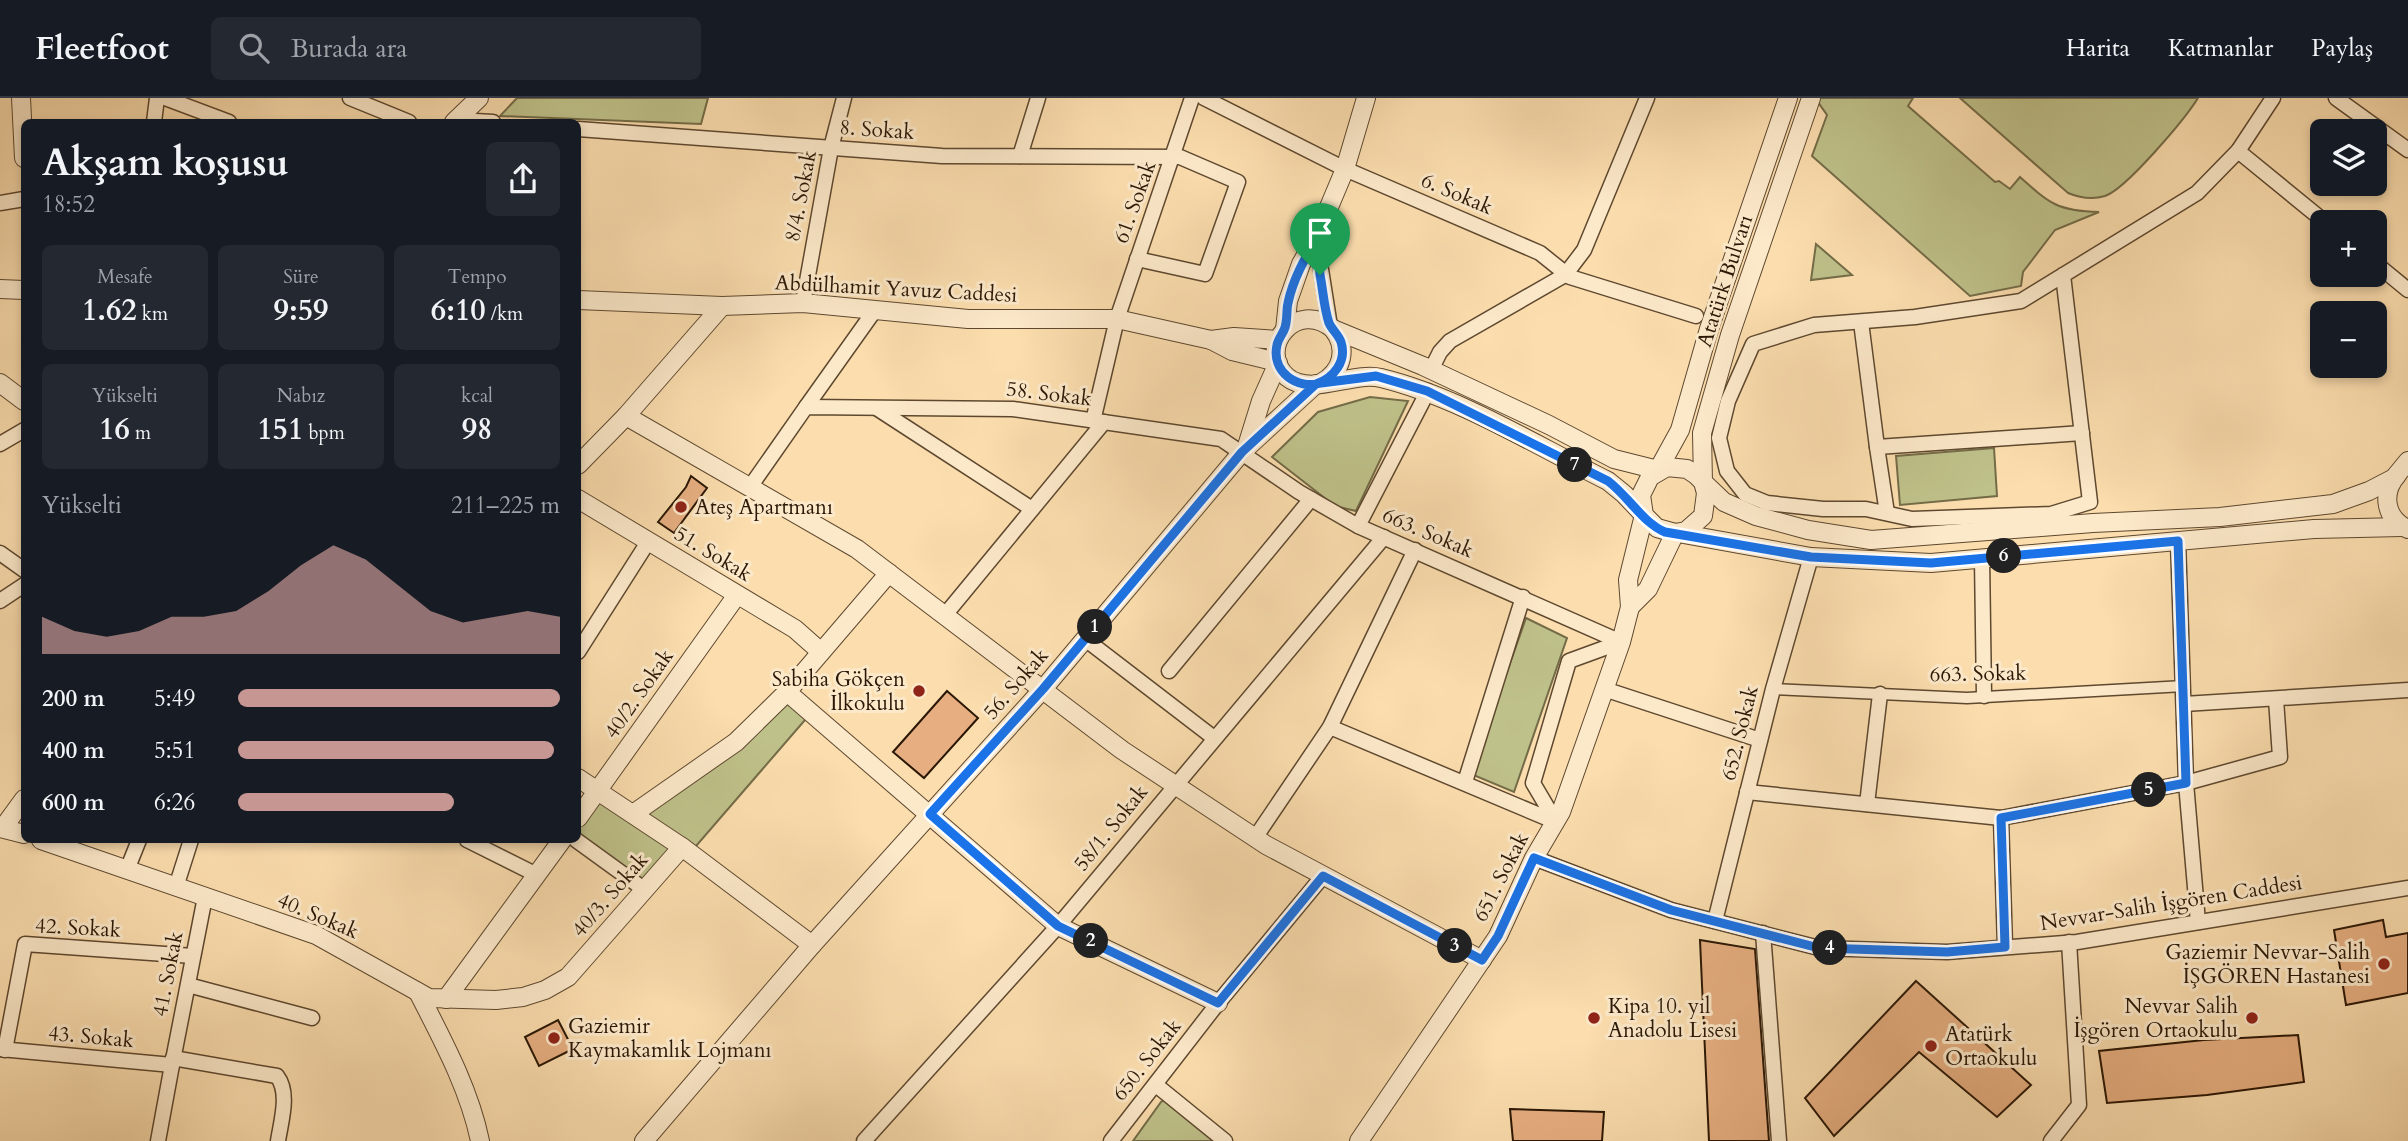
<!DOCTYPE html>
<html lang="tr">
<meta charset="utf-8">
<style>
:root{--surface:#171b24;--page:#242831;--text:#f1f3f6;--muted:#9ea1a6;--line:#363941;--accent:#c59692}
body{margin:0;font-family:Cardo,serif;background:var(--page);color:var(--text);height:100vh;display:flex;flex-direction:column;font-size:26px;white-space:nowrap}
*{box-sizing:border-box;margin:0}
p{font-size:23px;color:var(--muted)}
.icon{flex:none;width:38px;height:38px;fill:none;stroke:currentColor;stroke-width:2;stroke-linecap:round;stroke-linejoin:round}
.map{position:relative;flex:1;overflow:hidden}
.drawer{position:absolute;left:21px;top:21px;width:560px;height:724px;display:flex;flex-direction:column;background:var(--surface);border-radius:10px;box-shadow:0 4px 10px #0003}
.drawer>*{flex:none}
.controls{position:absolute;left:2310px;top:21px;display:grid;gap:14px}
.controls a{display:grid;place-items:center;width:77px;height:77px;border-radius:10px;background:var(--surface);box-shadow:0 4px 10px #0003;font-size:35px}
.pin{position:absolute;display:grid;place-items:center;width:60px;height:60px;color:#fff;margin:-72px -30px;border-radius:50% 50% 50% 0;rotate:-45deg;box-shadow:0 0 7px #0007}
.pin .icon{rotate:45deg}
.km{position:absolute;width:35px;height:35px;margin:-18px;border-radius:50%;background:#222;color:#fff;font-size:19px;line-height:35px;text-align:center}
.round{display:grid;place-items:center;flex:none;width:74px;height:74px;border-radius:10px;background:var(--page)}
.overview{display:flex;align-items:center;justify-content:space-between;height:119px;padding:0 21px}
h1{font-size:38px;font-weight:700;line-height:52px}
.figures{display:grid;grid-template-columns:repeat(3,1fr);gap:10px;height:119px;padding:7px 21px}
.figures div{display:grid;align-content:center;border-radius:10px;background:var(--page);text-align:center}
.figures b{font-size:30px;font-weight:700}
.figures small{font-size:19px;font-weight:400}
.figures p{font-size:19px}
.chart{height:196px;padding:14px 21px}
.chart p{display:flex;justify-content:space-between}
.chart svg{width:100%;height:126px;margin-top:7px;fill:var(--accent);opacity:.7}
ul{padding:0 21px;list-style:none;font-size:23px}
li{display:grid;grid-template-columns:112px 84px 1fr;align-items:center;height:52px}
li i{height:18px;border-radius:9px;background:var(--accent)}
header{display:flex;align-items:center;gap:42px;box-sizing:border-box;height:98px;padding:0 35px;background:var(--surface);border-bottom:2px solid var(--line)}
header strong{font-size:33px}
nav{display:flex;gap:38px;margin-inline-start:auto;font-size:24px}
.search{width:490px;height:63px;background:var(--page);display:flex;align-items:center;gap:18px;box-sizing:border-box;padding:0 24px;border-radius:10px;color:var(--muted);font-size:26px}
.map>svg:first-child{display:block}
.green{fill:#bfc18a;stroke:#746c48;stroke-width:2}
.building{fill:#e7af81;stroke:#2a1705;stroke-width:2}
.lines{fill:none;stroke-linecap:round;stroke-linejoin:round}
.pedestrian-casing{stroke:#5e482f;stroke-width:13}
.minor-casing{stroke:#5e482f;stroke-width:17}
.tertiary-casing{stroke:#5e482f;stroke-width:20}
.pedestrian{stroke:#fce9ca;stroke-width:10}
.minor{stroke:#fce9ca;stroke-width:14}
.tertiary{stroke:#fce9ca;stroke-width:18}
.route-casing{stroke:#fff;stroke-width:14}
.route{stroke:#1a73e8;stroke-width:9}
.poi-dot{fill:#8f2418;stroke:#fce9ca;stroke-width:2.5}
.labels{text-anchor:middle;dominant-baseline:central;stroke-width:6;stroke-linejoin:round;paint-order:stroke}
.street-label{font-size:21px;fill:#2a1705;stroke:#fce9ca}
.poi-label{font-size:21px;fill:#2a1705;stroke:#fce9ca;text-anchor:start}
</style>
<header>
<strong>Fleetfoot</strong>
<div class="search"><svg class="icon" aria-label="search" viewBox="0 0 24 24"><circle cx="10" cy="10" r="6"/><path d="M15 15l6 6"/></svg>Burada ara</div>
<nav><a>Harita</a><a>Katmanlar</a><a>Paylaş</a></nav>
</header>
<div class="map">
<svg width="2408" height="1043" viewBox="0 0 2408 1043">
<rect width="100%" height="100%" fill="#fbddae"/>
<filter id="stains"><feTurbulence type="fractalNoise" baseFrequency=".00286" numOctaves="4"/><feColorMatrix values="0 0 0 0 .2 0 0 0 0 .09 0 0 0 0 .02 0 0 0 .5 -.17"/></filter>
<radialGradient id="worn" r=".72"><stop offset=".6" stop-color="#630" stop-opacity="0"/><stop offset="1" stop-color="#630" stop-opacity=".3"/></radialGradient>
<g class="green">
<polygon points="517,0 708,0 701,26 500,18"/>
<path d="M1815,0H1913L1908,8L1995,84L1999,83L2010,91L2020,79C2050,106 2058,113 2099,114L2055,132L2023,174L2021,188L1970,198L1812,58L1827,17Z"/>
<path d="M1960,0H2198C2185,21 2126,91 2105,98C2092,102 2080,100 2068,95Z"/>
<polygon points="1816,146 1852,177 1811,182"/>
<polygon points="1370,299 1408,303 1356,413 1335,408 1272,359 1318,314"/>
<polygon points="1994,350 1997,398 1900,407 1896,358"/>
<polygon points="1526,520 1567,540 1514,694 1471,676"/>
<polygon points="787,594 811,615 690,755 645,792 578,742 578,720 598,693 633,716"/>
<polygon points="1167,1000 1217,1043 1133,1043 1161,1004"/>
</g>
<g class="building">
<polygon points="691,378 707,390 674,435 658,424 686,389"/>
<polygon points="947,593 978,620 924,680 893,654"/>
<polygon points="2383,822 2386,839 2408,835 2408,895 2346,907 2334,832"/>
<polygon points="1700,842 1755,851 1769,1043 1709,1043"/>
<polygon points="1916,883 2031,987 1997,1019 1919,954 1834,1038 1805,1000"/>
<polygon points="558,922 573,951 539,968 525,939"/>
<polygon points="2298,937 2304,984 2207,997 2107,1005 2099,953 2204,942"/>
<polygon points="1510,1011 1604,1014 1602,1043 1513,1043"/>
</g>
<g class="lines">
<defs>
<polyline id="pedestrian" points="1773,591 1967,600 2184,588"/>
<g id="minor">
<polyline points="165,0 229,24"/>
<polyline points="350,0 409,24"/>
<polyline points="1204,0 1345,71 1540,155 1570,179 1696,218"/>
<polyline points="2336,0 2408,52"/>
<polyline points="457,22 493,24"/>
<polyline points="154,24 157,0"/>
<polyline points="578,31 942,58 1180,59 1238,84 1205,176 1137,161"/>
<polyline points="2238,53 2325,124"/>
<polyline points="1020,58 1038,0"/>
<polyline points="0,105 24,101"/>
<polyline points="1316,140 1330,228"/>
<polyline points="2375,165 2408,192"/>
<polyline points="2063,177 2090,404 2051,416 1912,421 1866,411 1823,411 1767,405 1745,396 1727,373 1719,340 1728,303 1753,246 1814,227 1915,219 2021,203 2197,95 2238,53 2273,0"/>
<polyline points="803,205 831,50 844,0"/>
<polyline points="1861,224 1877,349"/>
<polyline points="1431,272 1440,254 1450,243 1565,177 1584,152 1647,0"/>
<polyline points="1428,293 1358,428 1621,544"/>
<polyline points="806,309 875,212"/>
<polyline points="878,311 1032,411"/>
<polyline points="1093,323 1117,221 1192,0"/>
<polyline points="0,346 24,332"/>
<polyline points="750,389 806,309 1013,311 1221,341 1299,394 1358,428"/>
<polyline points="1887,415 1877,349 2082,335"/>
<polyline points="2178,443 2186,685 2198,824"/>
<polyline points="0,455 24,472"/>
<polyline points="1982,460 1984,598"/>
<polyline points="0,503 24,487"/>
<polyline points="945,517 1104,324"/>
<polyline points="1085,541 1214,640"/>
<polyline points="578,554 648,444"/>
<polyline points="1169,573 1311,401"/>
<polyline points="1604,591 1760,642"/>
<polyline points="2184,606 2408,592"/>
<polyline points="1330,629 1556,724 1533,685 1569,563 1621,544"/>
<polyline points="1465,684 1523,499"/>
<polyline points="1747,694 2001,720 2005,849"/>
<polyline points="1867,706 1880,596"/>
<polyline points="2001,720 2186,685 2280,659 2276,601"/>
<polyline points="1255,740 1330,629 1415,452"/>
<polyline points="467,742 537,777"/>
<polyline points="576,742 645,792"/>
<polyline points="1534,760 1671,812 1819,850 1947,854 2077,844 2408,790"/>
<polyline points="127,772 139,742"/>
<polyline points="176,789 191,742"/>
<polyline points="1715,823 1773,591 1811,459"/>
<polyline points="1763,835 1779,1043"/>
<polyline points="188,887 312,920"/>
<polyline points="0,951 172,967 205,799"/>
<polyline points="5,952 25,846 193,858"/>
<path d="M173,960L277,978C290,995 281,1023 278,1043"/>
<polyline points="1156,987 1225,1043"/>
<polyline points="158,1043 172,967"/>
<polyline points="864,1043 1058,828 1384,439"/>
<polyline points="1111,1043 1218,905 1323,778"/>
<polyline points="2051,1043 2079,1007 2069,844"/>
</g>
<g id="tertiary">
<polyline points="21,0 24,60"/>
<polyline points="1811,0 1730,237 1702,335 1703,384 1706,395 1703,418 1686,433 1675,435 1657,430 1644,417 1641,397 1650,379 1667,369 1687,371 1696,377 1703,384 1724,404 1756,418 1808,432 1871,442 2093,425 2220,419 2333,406 2369,393 2394,380 2408,363"/>
<polyline points="454,24 479,0"/>
<polyline points="0,191 24,192"/>
<polyline points="578,202 722,208 803,205 968,221 1117,221 1211,242 1232,253 1277,264"/>
<polyline points="722,208 626,318 857,451 1122,652 1266,747 1482,862"/>
<polyline points="1285,232 1288,203 1301,166 1316,140 1345,71 1366,0"/>
<polyline points="1211,242 1234,239 1278,242"/>
<polyline points="0,285 24,303"/>
<path d="M1321,285C1343,273 1348,250 1333,231"/>
<polyline points="1247,348 1261,303 1278,265"/>
<polyline points="578,367 626,318"/>
<polyline points="1658,372 1680,332 1709,231 1788,0"/>
<path d="M2397,377C2381,395 2385,421 2408,431"/>
<polyline points="578,401 795,531 821,554"/>
<path d="M1644,417L1624,396L1608,383C1535,347 1459,299 1381,280C1353,273 1311,299 1287,279C1255,250 1297,200 1333,231L1423,268L1549,327L1614,361L1658,372"/>
<polyline points="1678,435 1811,459 1931,465 2314,431 2402,429"/>
<polyline points="889,475 787,594 1058,828 1218,905"/>
<polyline points="1630,509 1648,491 1675,435"/>
<polyline points="578,680 682,749"/>
<polyline points="633,716 736,644 787,594"/>
<polyline points="578,720 737,497"/>
<polyline points="0,730 24,736"/>
<polyline points="3,730 24,701"/>
<polyline points="41,742 316,837 429,900 496,902 523,899 545,892 568,879 682,749 812,847"/>
<path d="M418,894C442,941 469,990 480,1043"/>
<polyline points="446,901 562,742"/>
<polyline points="644,1043 812,847 1043,591 1242,354 1316,286"/>
<polyline points="1359,1043 1498,838 1534,760 1561,714 1621,544 1630,509 1628,482 1644,417"/>
</g>
</defs>
<use href="#pedestrian" class="pedestrian-casing"/>
<use href="#minor" class="minor-casing"/>
<use href="#tertiary" class="tertiary-casing"/>
<use href="#pedestrian" class="pedestrian"/>
<use href="#minor" class="minor"/>
<use href="#tertiary" class="tertiary"/>
</g>
<g class="lines">
<defs>
<path id="route" d="M1320,177C1323,192 1324,210 1329,225C1332,232 1338,236 1341,244C1347,263 1334,280 1316,286L1242,354L1043,591L930,716L1058,828L1218,905L1323,778L1482,862L1498,838L1534,760L1671,812L1819,850L1947,854L2005,849L2001,720L2186,685L2178,443L1931,465L1811,459L1665,434C1643,425 1628,398 1608,383L1427,293L1376,278L1321,285C1297,292 1271,274 1277,247C1278,241 1282,237 1284,232C1288,224 1286,213 1288,205C1293,181 1305,160 1317,140L1320,177"/>
</defs>
<use href="#route" class="route-casing"/>
<use href="#route" class="route"/>
</g>
<g class="poi-dot">
<circle cx="681" cy="409" r="7"/>
<circle cx="919" cy="593" r="7"/>
<circle cx="2384" cy="866" r="7"/>
<circle cx="1594" cy="920" r="7"/>
<circle cx="2252" cy="920" r="7"/>
<circle cx="554" cy="940" r="7"/>
<circle cx="1931" cy="948" r="7"/>
</g>
<g class="labels">
<g class="street-label">
<text transform="translate(877 32) rotate(4)">8. Sokak</text>
<text transform="translate(1457 96) rotate(23)">6. Sokak</text>
<text transform="translate(801 98) rotate(-79)">8/4. Sokak</text>
<text transform="translate(1135 104) rotate(-70)">61. Sokak</text>
<text transform="translate(1725 183) rotate(-72)">Atatürk Bulvarı</text>
<text transform="translate(896 191) rotate(3)">Abdülhamit Yavuz Caddesi</text>
<text transform="translate(1049 296) rotate(7)">58. Sokak</text>
<text transform="translate(1428 435) rotate(23)">663. Sokak</text>
<text transform="translate(713 456) rotate(31)">51. Sokak</text>
<text transform="translate(1978 576) rotate(-1)">663. Sokak</text>
<text transform="translate(1016 586) rotate(-49)">56. Sokak</text>
<text transform="translate(639 596) rotate(-55)">40/2. Sokak</text>
<text transform="translate(1740 635) rotate(-76)">652. Sokak</text>
<text transform="translate(1111 730) rotate(-51)">58/1. Sokak</text>
<text transform="translate(1501 779) rotate(-63)">651. Sokak</text>
<text transform="translate(610 797) rotate(-49)">40/3. Sokak</text>
<text transform="translate(2171 805) rotate(-9)">Nevvar-Salih İşgören Caddesi</text>
<text transform="translate(318 818) rotate(23)">40. Sokak</text>
<text transform="translate(78 830) rotate(3)">42. Sokak</text>
<text transform="translate(168 876) rotate(-79)">41. Sokak</text>
<text transform="translate(91 939) rotate(5)">43. Sokak</text>
<text transform="translate(1147 962) rotate(-52)">650. Sokak</text>
</g>
<g class="poi-label">
<text x="695" y="409">Ateş Apartmanı</text>
<text x="905" y="581" text-anchor="end">Sabiha Gökçen<tspan x="905" dy="24">İlkokulu</tspan></text>
<text x="2370" y="854" text-anchor="end">Gaziemir Nevvar-Salih<tspan x="2370" dy="24">İŞGÖREN Hastanesi</tspan></text>
<text x="1608" y="908">Kipa 10. yıl<tspan x="1608" dy="24">Anadolu Lisesi</tspan></text>
<text x="2238" y="908" text-anchor="end">Nevvar Salih<tspan x="2238" dy="24">İşgören Ortaokulu</tspan></text>
<text x="568" y="928">Gaziemir<tspan x="568" dy="24">Kaymakamlık Lojmanı</tspan></text>
<text x="1945" y="936">Atatürk<tspan x="1945" dy="24">Ortaokulu</tspan></text>
</g>
</g>
<rect width="100%" height="100%" filter="url(#stains)"/>
<rect width="100%" height="100%" fill="url(#worn)"/>
</svg>
<div class="controls">
<a><svg class="icon" aria-label="layers" viewBox="0 0 24 24"><path d="M12 4l9 5-9 5-9-5zM3 14l9 5 9-5"/></svg></a>
<a>+</a>
<a>−</a>
</div>
<div class="pin" style="left:1320px;top:177px;background:#1e9e55"><svg class="icon" aria-label="arrive" viewBox="0 0 24 24"><path d="M6 21V4h12l-3 4 3 4H6"/></svg></div>
<b class="km" style="left:1095px;top:529px">1</b>
<b class="km" style="left:1091px;top:843px">2</b>
<b class="km" style="left:1455px;top:848px">3</b>
<b class="km" style="left:1830px;top:850px">4</b>
<b class="km" style="left:2149px;top:692px">5</b>
<b class="km" style="left:2004px;top:458px">6</b>
<b class="km" style="left:1575px;top:367px">7</b>
<section class="drawer">
<div class="overview"><div><h1>Akşam koşusu</h1><p>18:52</p></div><a class="round"><svg class="icon" aria-label="share" viewBox="0 0 24 24"><path d="M12 15V3M7 8l5-5 5 5M5 13v7h14v-7"/></svg></a></div>
<div class="figures">
<div><p>Mesafe</p><b>1.62<small> km</small></b></div>
<div><p>Süre</p><b>9:59</b></div>
<div><p>Tempo</p><b>6:10<small> /km</small></b></div>
</div>
<div class="figures">
<div><p>Yükselti</p><b>16<small> m</small></b></div>
<div><p>Nabız</p><b>151<small> bpm</small></b></div>
<div><p>kcal</p><b>98</b></div>
</div>
<div class="chart"><p><span>Yükselti</span>211–225 m</p>
<svg viewBox="0 0 160 44" preserveAspectRatio="none"><path d="M0 44V31L10 36L20 38L30 36L40 31L50 31L60 29L70 22L80 13L90 6L100 11L110 20L120 29L130 33L140 31L150 29L160 31V44z"/></svg>
</div>
<ul>
<li><b>200 m</b>5:49<i style="width:100%"></i></li>
<li><b>400 m</b>5:51<i style="width:98%"></i></li>
<li><b>600 m</b>6:26<i style="width:67%"></i></li>
</ul>
</section>
</div>
